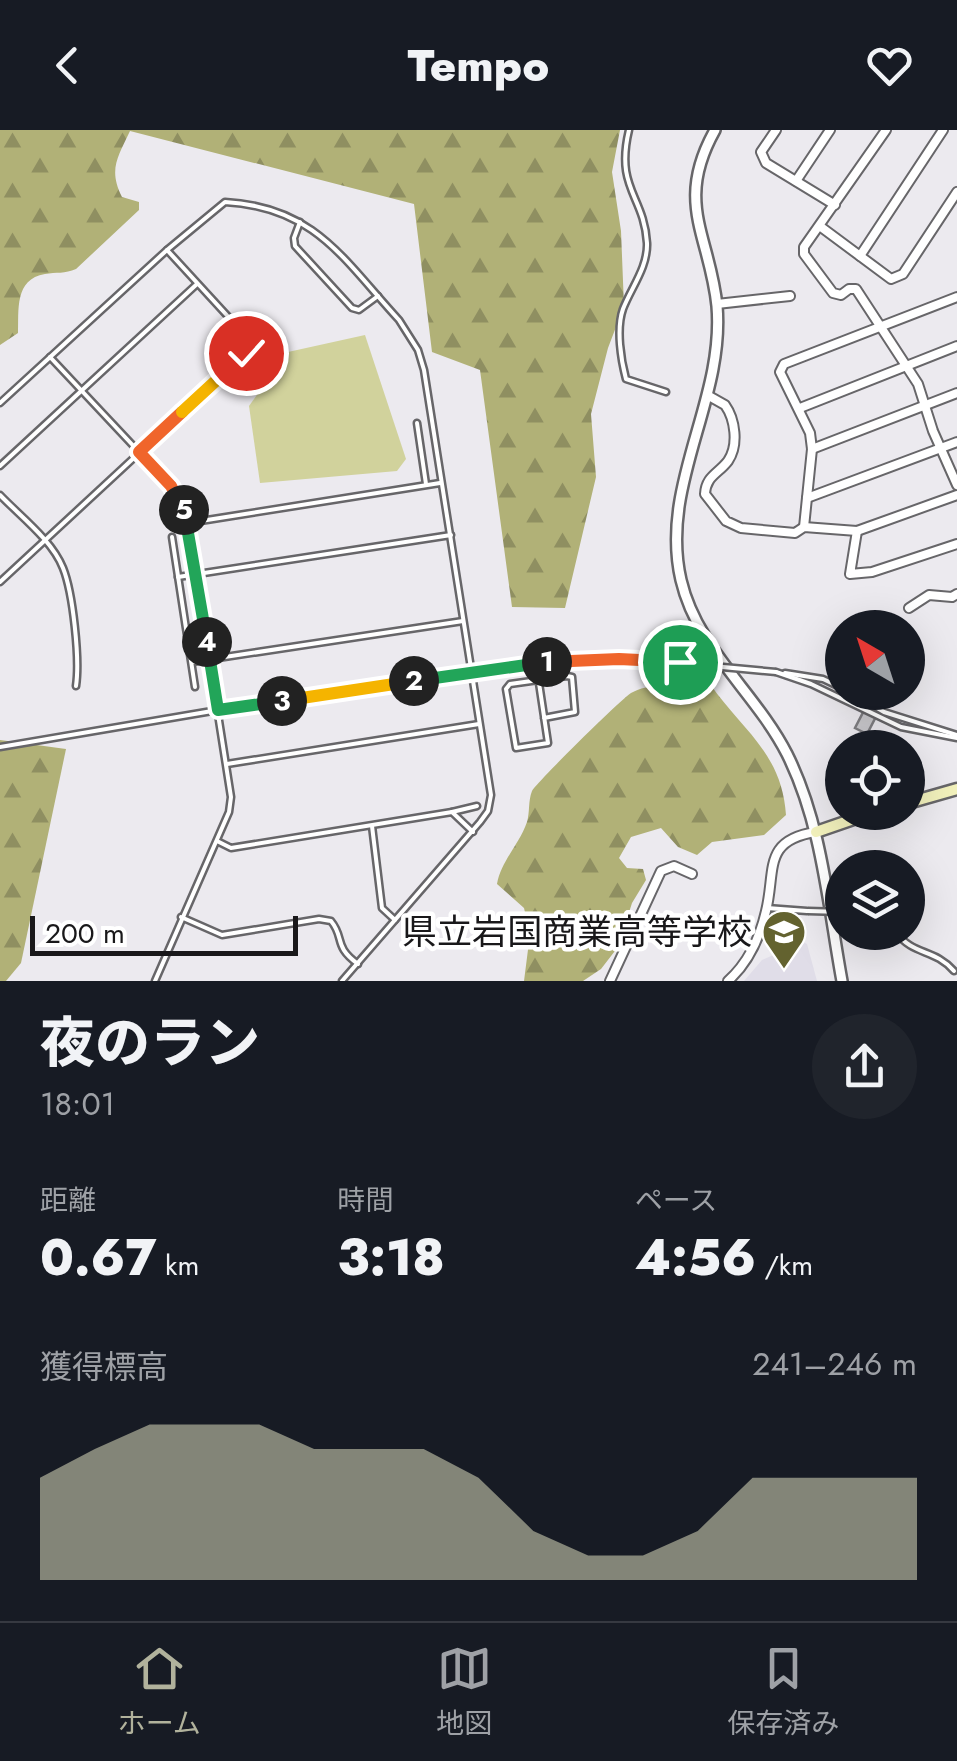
<!DOCTYPE html>
<html lang="ja">
<meta charset="utf-8">
<style>
:root{--surface:#171b24;--page:#20242c;--text:#f1f3f6;--muted:#9ea1a6;--line:#363941;--accent:#b1b29c}
body{margin:0;font-family:Jost,"Noto Sans JP",sans-serif;background:var(--page);color:var(--text);height:100vh;display:flex;flex-direction:column;font-size:38px;white-space:nowrap}
*{box-sizing:border-box;margin:0}
p{font-size:32px;color:var(--muted)}
.icon{flex:none;width:55px;height:55px;fill:none;stroke:currentColor;stroke-width:2;stroke-linecap:round;stroke-linejoin:round}
.map{position:relative;height:851px;overflow:hidden}
.sheet{display:flex;flex-direction:column;background:var(--surface);flex:1}
.sheet>*{flex:none}
.needle{width:65px;rotate:321deg}
.controls{position:absolute;left:825px;top:480px;display:grid;gap:20px}
.controls a{display:grid;place-items:center;width:100px;height:100px;border-radius:50%;background:var(--surface);box-shadow:0 10px 40px #0002;font-size:50px}
.scale{position:absolute;left:30px;bottom:25px;width:268px;box-sizing:border-box;padding-left:10px;border:5px solid #19181a;border-top:0;font-size:28px;line-height:35px;white-space:nowrap;color:#19181a;-webkit-text-stroke:8px #fff;paint-order:stroke}
.pin{position:absolute;display:grid;place-items:center;width:85px;height:85px;color:#fff;margin:-42px;border:5px solid #fff;border-radius:50%;box-shadow:0 2px 10px #0007}
.km{position:absolute;width:50px;height:50px;margin:-25px;border-radius:50%;background:#222;color:#fff;font-size:28px;line-height:50px;text-align:center}
.round{display:grid;place-items:center;flex:none;width:105px;height:105px;border-radius:52px;background:var(--page)}
.headline{display:flex;align-items:center;justify-content:space-between;height:170px;padding:0 40px}
h1{font-size:55px;font-weight:800;line-height:75px}
.figures{display:grid;grid-template-columns:repeat(3,1fr);gap:15px;height:170px;padding:10px 40px}
.figures div{display:grid;align-content:center}
.figures b{font-size:50px;font-weight:800}
.figures small{font-size:28px;font-weight:400}
.figures p{font-size:28px}
.chart{height:280px;padding:20px 40px}
.chart p{display:flex;justify-content:space-between}
.chart svg{width:100%;height:180px;margin-top:10px;fill:var(--accent);opacity:.7}
header{display:flex;justify-content:space-between;align-items:center;height:130px;padding:0 40px;background:var(--surface);font-size:45px;font-weight:800}
.tab-bar{display:flex;justify-content:space-around;align-items:center;height:140px;border-top:2px solid var(--line);background:var(--surface);font-size:28px;color:var(--muted)}
.tab-bar a{display:grid;justify-items:center;gap:5px}
.tab-bar .current{color:var(--accent)}
.map>svg:first-child{display:block}
.built{fill:#e0dde8}
.forest{fill:url(#forest-firs)}
.park{fill:#d1d29c}
.building{fill:#c9c8cc;stroke:#7f7e82;stroke-width:2.5}
.lines{fill:none;stroke-linecap:round;stroke-linejoin:round}
.service-casing{stroke:#676669;stroke-width:9}
.minor-casing{stroke:#676669;stroke-width:12}
.tertiary-casing{stroke:#676669;stroke-width:14}
.secondary-casing{stroke:#676669;stroke-width:15}
.service{stroke:#fff;stroke-width:4}
.minor{stroke:#fff;stroke-width:8}
.tertiary{stroke:#fff;stroke-width:9}
.secondary{stroke:#f2f1bc;stroke-width:10}
.service-bridge-casing{stroke:#676669;stroke-width:9;stroke-linecap:butt}
.service-bridge{stroke:#fff;stroke-width:4}
.split-1-casing{stroke:#fff;stroke-width:20}
.split-2-casing{stroke:#fff;stroke-width:20}
.split-3-casing{stroke:#fff;stroke-width:20}
.split-4-casing{stroke:#fff;stroke-width:20}
.split-5-casing{stroke:#fff;stroke-width:20}
.split-6-casing{stroke:#fff;stroke-width:20}
.split-7-casing{stroke:#fff;stroke-width:20}
.split-1{stroke:#f0652b;stroke-width:12}
.split-2{stroke:#22a559;stroke-width:12}
.split-3{stroke:#f5b400;stroke-width:12}
.split-4{stroke:#22a559;stroke-width:12}
.split-5{stroke:#22a559;stroke-width:12}
.split-6{stroke:#f0652b;stroke-width:12}
.split-7{stroke:#f5b400;stroke-width:12}
.labels{text-anchor:middle;dominant-baseline:central;stroke-width:9;stroke-linejoin:round;paint-order:stroke}
.poi-label{font-size:35px;fill:#19181a;stroke:#fff;text-anchor:end}
</style>
<header><svg class="icon" aria-label="back" viewBox="0 0 24 24"><path d="M15 5l-7 7 7 7"/></svg>Tempo<svg class="icon" aria-label="heart" viewBox="0 0 24 24"><path d="M12 20l-8-8c-3-5 5-10 8-4 3-6 11-1 8 4z"/></svg></header>
<div class="map">
<svg width="957" height="851" viewBox="0 0 957 851">
<defs>
<pattern id="forest-firs" width="22" height="20" patternUnits="userSpaceOnUse" patternTransform="scale(2.5)"><rect width="22" height="20" fill="#b1b177"/><path d="M5 1l3.5 6h-7zM16 11l3.5 6h-7z" fill="#8f8f61"/></pattern>
</defs>
<rect width="100%" height="100%" fill="#eceaef"/>
<polygon class="built" points="803,812 807,814 817,851 744,851 762,830"/>
<g class="forest">
<path d="M0,0H620L612,42L621,101L624,176L608,218L591,284L596,347L565,478L512,477L480,240L432,222L414,74L130,1C118,27 108,39 122,67L139,72V80L76,139C65,144 56,142 45,144C14,149 19,181 18,203L0,215Z"/>
<path d="M679,491C687,514 696,534 710,554C742,600 782,623 786,685L764,705L712,712L697,725L678,717L661,698L631,707L619,728L627,738L643,739L646,750L632,773L618,817L601,839L583,851H524L530,804L524,778L497,754C501,731 519,715 527,692C530,682 528,671 532,661C536,653 620,570 631,563C651,552 663,560 682,552L671,497Z"/>
<polygon points="0,610 66,619 21,833 6,851 0,851"/>
</g>
<polygon class="park" points="365,205 406,329 397,341 260,353 249,276 288,222"/>
<polygon class="building" points="870,569 882,575 867,604 855,598"/>
<g class="lines">
<defs>
<g id="service">
<path d="M629,0C615,59 644,65 647,113C648,137 631,158 623,179C616,199 621,230 626,249L666,262"/>
<polyline points="300,92 294,108 295,116 352,178 359,180 378,166"/>
<polyline points="50,227 171,356 188,393 231,667 229,682 155,851"/>
<path d="M0,273L167,120L225,72C315,77 343,129 399,190L418,220L424,240L491,665L488,681L480,692L342,851"/>
<polyline points="417,293 426,354"/>
<polyline points="0,336 197,154"/>
<path d="M0,365C20,386 52,410 63,438C73,463 80,529 76,556"/>
<polyline points="188,393 440,353"/>
<polyline points="172,407 195,557"/>
<polyline points="178,447 451,405"/>
<polyline points="0,452 247,223 249,215 245,205 167,120"/>
<polyline points="192,532 463,491"/>
<polyline points="536,533 548,613 516,618 506,559 510,554 567,546 572,547 575,582 544,588"/>
<polyline points="776,542 811,554 901,597 957,608"/>
<polyline points="785,543 823,549 842,558"/>
<polyline points="850,562 884,582 957,605"/>
<polyline points="0,617 218,580 562,530 680,533"/>
<polyline points="227,634 479,594"/>
<polyline points="452,682 477,676"/>
<polyline points="372,696 382,778 395,790"/>
<polyline points="217,711 231,718 452,682 473,702"/>
<polyline points="767,778 807,781"/>
<path d="M181,787L222,805L319,789L331,791C345,808 333,816 358,834"/>
<path d="M896,802C913,826 934,818 954,841"/>
</g>
<g id="minor">
<polyline points="776,0 761,22 766,33 835,75"/>
<polyline points="886,0 804,117 804,124 833,163 841,165 849,159 856,159 918,254 933,301 957,355"/>
<polyline points="796,51 830,0"/>
<polyline points="821,97 891,149 903,144 957,62"/>
<polyline points="860,126 943,0"/>
<polyline points="717,174 790,166"/>
<path d="M709,266L725,275C735,289 739,315 728,331C718,344 706,346 705,364L726,391L741,398L795,403L804,397L857,401L957,365"/>
<polyline points="800,278 957,216"/>
<polyline points="812,319 957,263"/>
<polyline points="807,368 957,312"/>
<polyline points="804,397 812,319 810,303 780,242 784,234 957,167"/>
<polyline points="857,401 850,444 872,442 957,414"/>
<polyline points="909,478 929,465 952,467 957,464"/>
<polyline points="610,851 661,741 674,736 692,744"/>
<path d="M728,851C748,833 760,807 766,781C776,741 762,710 816,702"/>
</g>
<path id="tertiary" d="M715,0C674,73 710,106 717,176C725,271 659,355 681,450C697,519 756,563 787,624C822,694 828,775 842,851"/>
<g id="secondary">
<polyline points="908,673 957,659"/>
<polyline points="816,702 874,682"/>
</g>
</defs>
<use href="#service" class="service-casing"/>
<use href="#minor" class="minor-casing"/>
<use href="#tertiary" class="tertiary-casing"/>
<use href="#secondary" class="secondary-casing"/>
<use href="#service" class="service"/>
<use href="#minor" class="minor"/>
<use href="#tertiary" class="tertiary"/>
<use href="#secondary" class="secondary"/>
<defs>
<g id="service-bridge">
<polyline points="680,533 776,542"/>
<polyline points="808,781 842,782"/>
</g>
</defs>
<use href="#service-bridge" class="service-bridge-casing"/>
<use href="#service-bridge" class="service-bridge"/>
</g>
<g class="lines">
<defs>
<polyline id="split-1" points="547,532 619,529 680,532"/>
<polyline id="split-2" points="414,551 547,532"/>
<polyline id="split-3" points="282,571 414,551"/>
<polyline id="split-4" points="207,512 218,580 282,571"/>
<polyline id="split-5" points="184,380 207,512"/>
<polyline id="split-6" points="182,282 139,322 171,356 184,380"/>
<polyline id="split-7" points="182,282 246,223"/>
</defs>
<use href="#split-1" class="split-1-casing"/>
<use href="#split-2" class="split-2-casing"/>
<use href="#split-3" class="split-3-casing"/>
<use href="#split-4" class="split-4-casing"/>
<use href="#split-5" class="split-5-casing"/>
<use href="#split-6" class="split-6-casing"/>
<use href="#split-7" class="split-7-casing"/>
<use href="#split-1" class="split-1"/>
<use href="#split-2" class="split-2"/>
<use href="#split-3" class="split-3"/>
<use href="#split-4" class="split-4"/>
<use href="#split-5" class="split-5"/>
<use href="#split-6" class="split-6"/>
<use href="#split-7" class="split-7"/>
</g>
<defs>
<symbol id="school-pin" viewBox="-11 -11 22 30"><path d="M0 17L-7.5 6A9.5 9.5 0 1 1 7.5 6Z" fill="#63622f" stroke="#fff"/><path d="M0-5L7-2L0 1L-7-2ZM-4 1L0 2.5L4 1V4Q0 6-4 4Z" fill="#fff"/></symbol>
</defs>
<g fill-rule="evenodd">
<use href="#school-pin" x="759" y="777" width="50" height="68"/>
</g>
<g class="labels">
<g class="poi-label">
<text x="752" y="802">県立岩国商業高等学校</text>
</g>
</g>
</svg>
<div class="controls">
<a><svg class="needle" viewBox="-14 -14 28 28"><path d="M0-13l5 13h-10z" fill="#e53935"/><path d="M0 13l5-13h-10z" fill="#9ea1a6"/></svg></a>
<a><svg class="icon" aria-label="locate" viewBox="0 0 24 24"><circle cx="12" cy="12" r="6"/><path d="M12 2v4M12 18v4M2 12h4M18 12h4"/></svg></a>
<a><svg class="icon" aria-label="layers" viewBox="0 0 24 24"><path d="M12 4l9 5-9 5-9-5zM3 14l9 5 9-5"/></svg></a>
</div>
<div class="scale">200 m</div>
<div class="pin" style="left:680px;top:532px;background:#1e9e55"><svg class="icon" aria-label="arrive" viewBox="0 0 24 24"><path d="M6 21V4h12l-3 4 3 4H6"/></svg></div>
<div class="pin" style="left:246px;top:223px;background:#d93025"><svg class="icon" aria-label="check" viewBox="0 0 24 24"><path d="M5 12l5 5 9-10"/></svg></div>
<b class="km" style="left:547px;top:532px">1</b>
<b class="km" style="left:414px;top:551px">2</b>
<b class="km" style="left:282px;top:571px">3</b>
<b class="km" style="left:207px;top:512px">4</b>
<b class="km" style="left:184px;top:380px">5</b>
</div>
<section class="sheet">
<div class="headline"><div><h1>夜のラン</h1><p>18:01</p></div><a class="round"><svg class="icon" aria-label="share" viewBox="0 0 24 24"><path d="M12 15V3M7 8l5-5 5 5M5 13v7h14v-7"/></svg></a></div>
<div class="figures">
<div><p>距離</p><b>0.67<small> km</small></b></div>
<div><p>時間</p><b>3:18</b></div>
<div><p>ペース</p><b>4:56<small> /km</small></b></div>
</div>
<div class="chart"><p><span>獲得標高</span>241–246 m</p>
<svg viewBox="0 0 160 44" preserveAspectRatio="none"><path d="M0 44V19L10 12L20 6L30 6L40 6L50 12L60 12L70 12L80 19L90 32L100 38L110 38L120 32L130 19L140 19L150 19L160 19V44z"/></svg>
</div>
</section>
<nav class="tab-bar">
<a class="current"><svg class="icon" aria-label="home" viewBox="0 0 24 24"><path d="M3 11l9-7 9 7M6 9v11h12V9"/></svg>ホーム</a>
<a><svg class="icon" aria-label="map" viewBox="0 0 24 24"><path d="M3 6l6-2 6 2 6-2v14l-6 2-6-2-6 2zM9 4v14M15 6v14"/></svg>地図</a>
<a><svg class="icon" aria-label="saved" viewBox="0 0 24 24"><path d="M7 4h10v16l-5-4-5 4z"/></svg>保存済み</a>
</nav>
